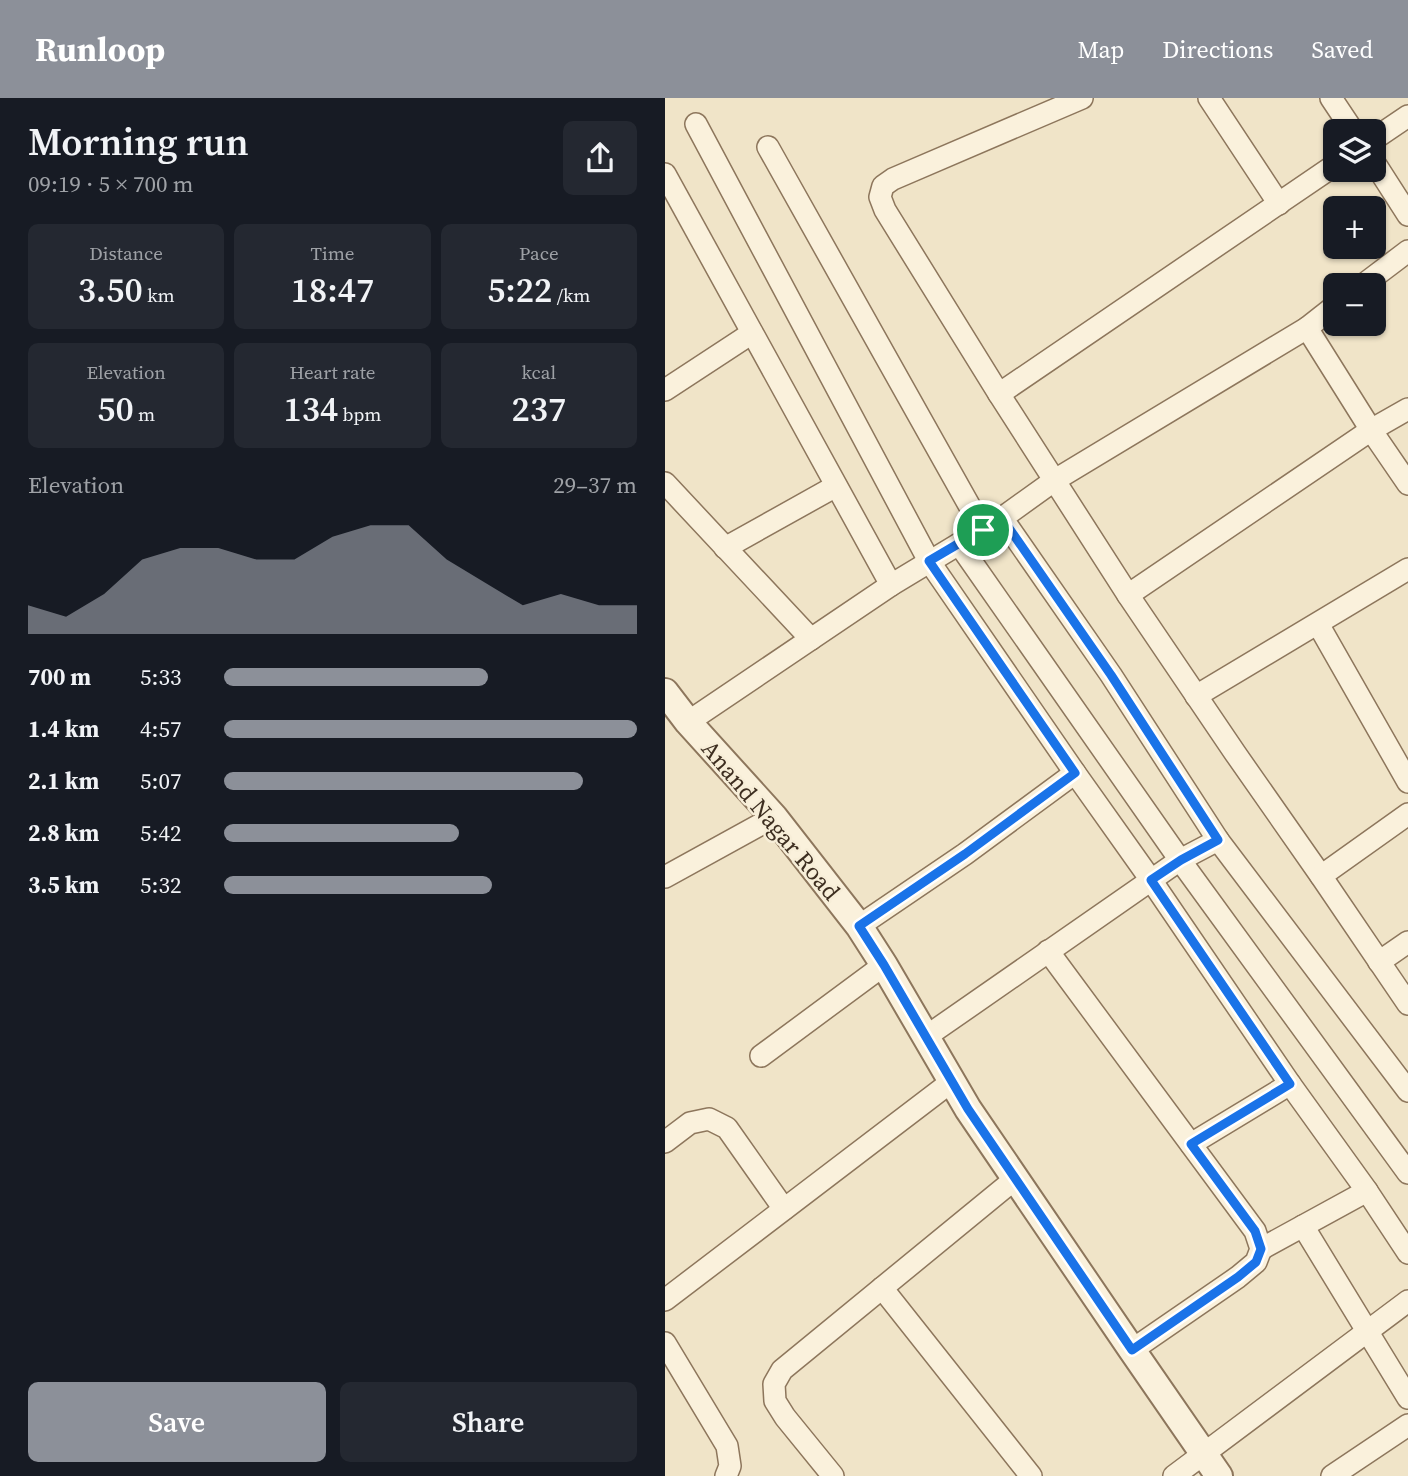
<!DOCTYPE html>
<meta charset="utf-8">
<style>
:root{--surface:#171b24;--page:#242831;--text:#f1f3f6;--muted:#9ea1a6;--accent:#8c9099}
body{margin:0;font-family:"Source Serif 4",serif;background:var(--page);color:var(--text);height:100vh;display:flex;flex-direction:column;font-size:26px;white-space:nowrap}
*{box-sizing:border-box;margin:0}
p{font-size:23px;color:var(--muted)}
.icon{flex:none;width:38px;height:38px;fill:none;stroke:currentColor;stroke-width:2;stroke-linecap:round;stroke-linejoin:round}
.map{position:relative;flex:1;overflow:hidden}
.side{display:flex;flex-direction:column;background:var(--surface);width:665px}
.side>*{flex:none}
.buttons{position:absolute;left:658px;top:21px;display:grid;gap:14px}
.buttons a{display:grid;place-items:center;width:63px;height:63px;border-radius:10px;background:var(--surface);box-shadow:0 2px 5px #0004;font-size:35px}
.pin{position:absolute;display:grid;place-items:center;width:60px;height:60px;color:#fff;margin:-30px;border:4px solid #fff;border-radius:50%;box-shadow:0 2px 7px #0007}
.round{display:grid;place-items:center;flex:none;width:74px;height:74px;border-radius:10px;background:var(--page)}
.summary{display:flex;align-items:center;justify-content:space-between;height:119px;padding:0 28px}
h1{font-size:38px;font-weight:600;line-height:52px}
.figures{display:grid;grid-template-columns:repeat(3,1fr);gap:10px;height:119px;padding:7px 28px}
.figures div{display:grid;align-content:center;border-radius:10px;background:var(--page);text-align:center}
.figures b{font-size:35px;font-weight:600}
.figures small{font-size:19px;font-weight:400}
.figures p{font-size:19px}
.chart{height:196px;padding:14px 28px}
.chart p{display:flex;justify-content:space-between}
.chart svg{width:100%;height:126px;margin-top:7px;fill:var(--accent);opacity:.7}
.action{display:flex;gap:14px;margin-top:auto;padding:14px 28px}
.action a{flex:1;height:80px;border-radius:10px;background:var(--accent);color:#fff;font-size:28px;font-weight:600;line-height:80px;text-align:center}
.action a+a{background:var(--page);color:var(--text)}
ul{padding:0 28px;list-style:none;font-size:23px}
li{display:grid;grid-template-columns:112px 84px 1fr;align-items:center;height:52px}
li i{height:18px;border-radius:9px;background:var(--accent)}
header{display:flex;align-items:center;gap:42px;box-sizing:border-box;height:98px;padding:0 35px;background:var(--accent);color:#fff}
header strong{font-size:33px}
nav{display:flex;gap:38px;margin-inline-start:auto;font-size:24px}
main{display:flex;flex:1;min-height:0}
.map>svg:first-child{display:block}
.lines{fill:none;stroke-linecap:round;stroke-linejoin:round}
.minor-casing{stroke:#8d765c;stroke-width:24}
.tertiary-casing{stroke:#8d765c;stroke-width:30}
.minor{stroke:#faf1dc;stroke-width:21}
.tertiary{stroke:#faf1dc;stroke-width:26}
.route-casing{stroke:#fff;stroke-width:14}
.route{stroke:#1a73e8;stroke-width:9}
.labels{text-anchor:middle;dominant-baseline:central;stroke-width:5;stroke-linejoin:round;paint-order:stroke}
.street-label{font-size:24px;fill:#3d2e20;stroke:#f7eed8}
</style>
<header>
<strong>Runloop</strong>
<nav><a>Map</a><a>Directions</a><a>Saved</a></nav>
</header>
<main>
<section class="side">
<div class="summary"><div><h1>Morning run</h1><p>09:19 · 5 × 700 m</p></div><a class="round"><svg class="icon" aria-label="share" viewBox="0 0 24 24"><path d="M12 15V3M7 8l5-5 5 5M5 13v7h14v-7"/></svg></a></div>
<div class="figures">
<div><p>Distance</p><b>3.50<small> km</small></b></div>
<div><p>Time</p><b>18:47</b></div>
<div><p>Pace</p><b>5:22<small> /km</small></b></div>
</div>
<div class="figures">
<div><p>Elevation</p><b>50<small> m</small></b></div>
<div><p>Heart rate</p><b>134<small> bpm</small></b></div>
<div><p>kcal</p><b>237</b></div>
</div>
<div class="chart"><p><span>Elevation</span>29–37 m</p>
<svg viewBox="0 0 160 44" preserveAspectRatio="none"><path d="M0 44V34L10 38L20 30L30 18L40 14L50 14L60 18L70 18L80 10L90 6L100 6L110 18L120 26L130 34L140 30L150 34L160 34V44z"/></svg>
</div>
<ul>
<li><b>700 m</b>5:33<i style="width:64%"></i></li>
<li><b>1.4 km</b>4:57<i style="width:100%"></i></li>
<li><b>2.1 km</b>5:07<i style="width:87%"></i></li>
<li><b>2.8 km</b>5:42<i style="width:57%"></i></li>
<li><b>3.5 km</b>5:32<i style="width:65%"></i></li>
</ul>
<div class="action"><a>Save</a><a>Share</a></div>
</section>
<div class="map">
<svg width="743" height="1378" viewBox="0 0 743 1378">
<rect width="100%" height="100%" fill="#f0e4c8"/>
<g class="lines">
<defs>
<g id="minor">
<polyline points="417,0 228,81 218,88 215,99 220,112 334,296 463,497 570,655 656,778 743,906"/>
<polyline points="544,0 614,106"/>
<polyline points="666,0 688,33"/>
<polyline points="31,26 264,463 410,675 486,782 625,986 702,1093 743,1155"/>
<polyline points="709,41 743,18"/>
<polyline points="103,49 318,432"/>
<polyline points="709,64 743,117"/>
<polyline points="0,76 226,487"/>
<polyline points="698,187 743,153"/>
<polyline points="642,230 706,332 743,386"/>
<polyline points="0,292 87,235"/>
<polyline points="334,296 670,67"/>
<polyline points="0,385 146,541"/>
<polyline points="337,420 446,577 553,742 743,993"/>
<polyline points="294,446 515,762 743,1075"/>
<polyline points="60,450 171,388"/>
<polyline points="463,497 706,332 743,311"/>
<polyline points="653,526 743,684"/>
<polyline points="531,598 743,471"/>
<polyline points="23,624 226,487 337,420 390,382 642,230 670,208"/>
<polyline points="656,778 743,716"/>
<polyline points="0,779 109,719"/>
<polyline points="194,828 300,756 410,675"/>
<polyline points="383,853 590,1133 596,1151 591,1164 573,1179 467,1252"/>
<polyline points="714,864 743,844"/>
<polyline points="262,938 515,762 553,742"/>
<polyline points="96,958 219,867"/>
<polyline points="0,1044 25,1025 44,1021 62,1030 119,1111"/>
<polyline points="526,1046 625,986"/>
<polyline points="638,1128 743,1300"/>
<polyline points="596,1151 702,1093"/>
<polyline points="217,1190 366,1378"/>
<polyline points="0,1202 286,984"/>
<polyline points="0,1245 62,1348 65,1368 61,1378"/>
<polyline points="168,1378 120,1319 110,1303 109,1286 117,1272 350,1081"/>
<polyline points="509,1378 743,1203"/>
<polyline points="667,1378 743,1327"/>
</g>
<polyline id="tertiary" points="0,594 23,624 109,719 194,828 219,867 303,1011 467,1252 554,1378"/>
</defs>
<use href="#minor" class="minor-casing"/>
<use href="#tertiary" class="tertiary-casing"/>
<use href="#minor" class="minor"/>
<use href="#tertiary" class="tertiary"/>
</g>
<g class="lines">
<defs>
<polygon id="route" points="337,420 446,577 553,742 516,762 486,782 625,986 526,1046 590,1133 596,1151 591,1164 573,1179 467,1252 303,1011 219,867 194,828 300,756 410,675 264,463"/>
</defs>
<use href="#route" class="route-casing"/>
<use href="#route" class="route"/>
</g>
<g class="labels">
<g class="street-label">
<text transform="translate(106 722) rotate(50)">Anand Nagar Road</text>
</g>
</g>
</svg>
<div class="buttons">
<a><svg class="icon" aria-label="layers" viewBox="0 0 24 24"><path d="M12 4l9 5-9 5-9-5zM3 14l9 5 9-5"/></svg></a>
<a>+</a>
<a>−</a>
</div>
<div class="pin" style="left:318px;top:432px;background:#1e9e55"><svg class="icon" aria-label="arrive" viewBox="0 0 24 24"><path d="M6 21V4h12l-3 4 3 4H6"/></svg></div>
</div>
</main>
